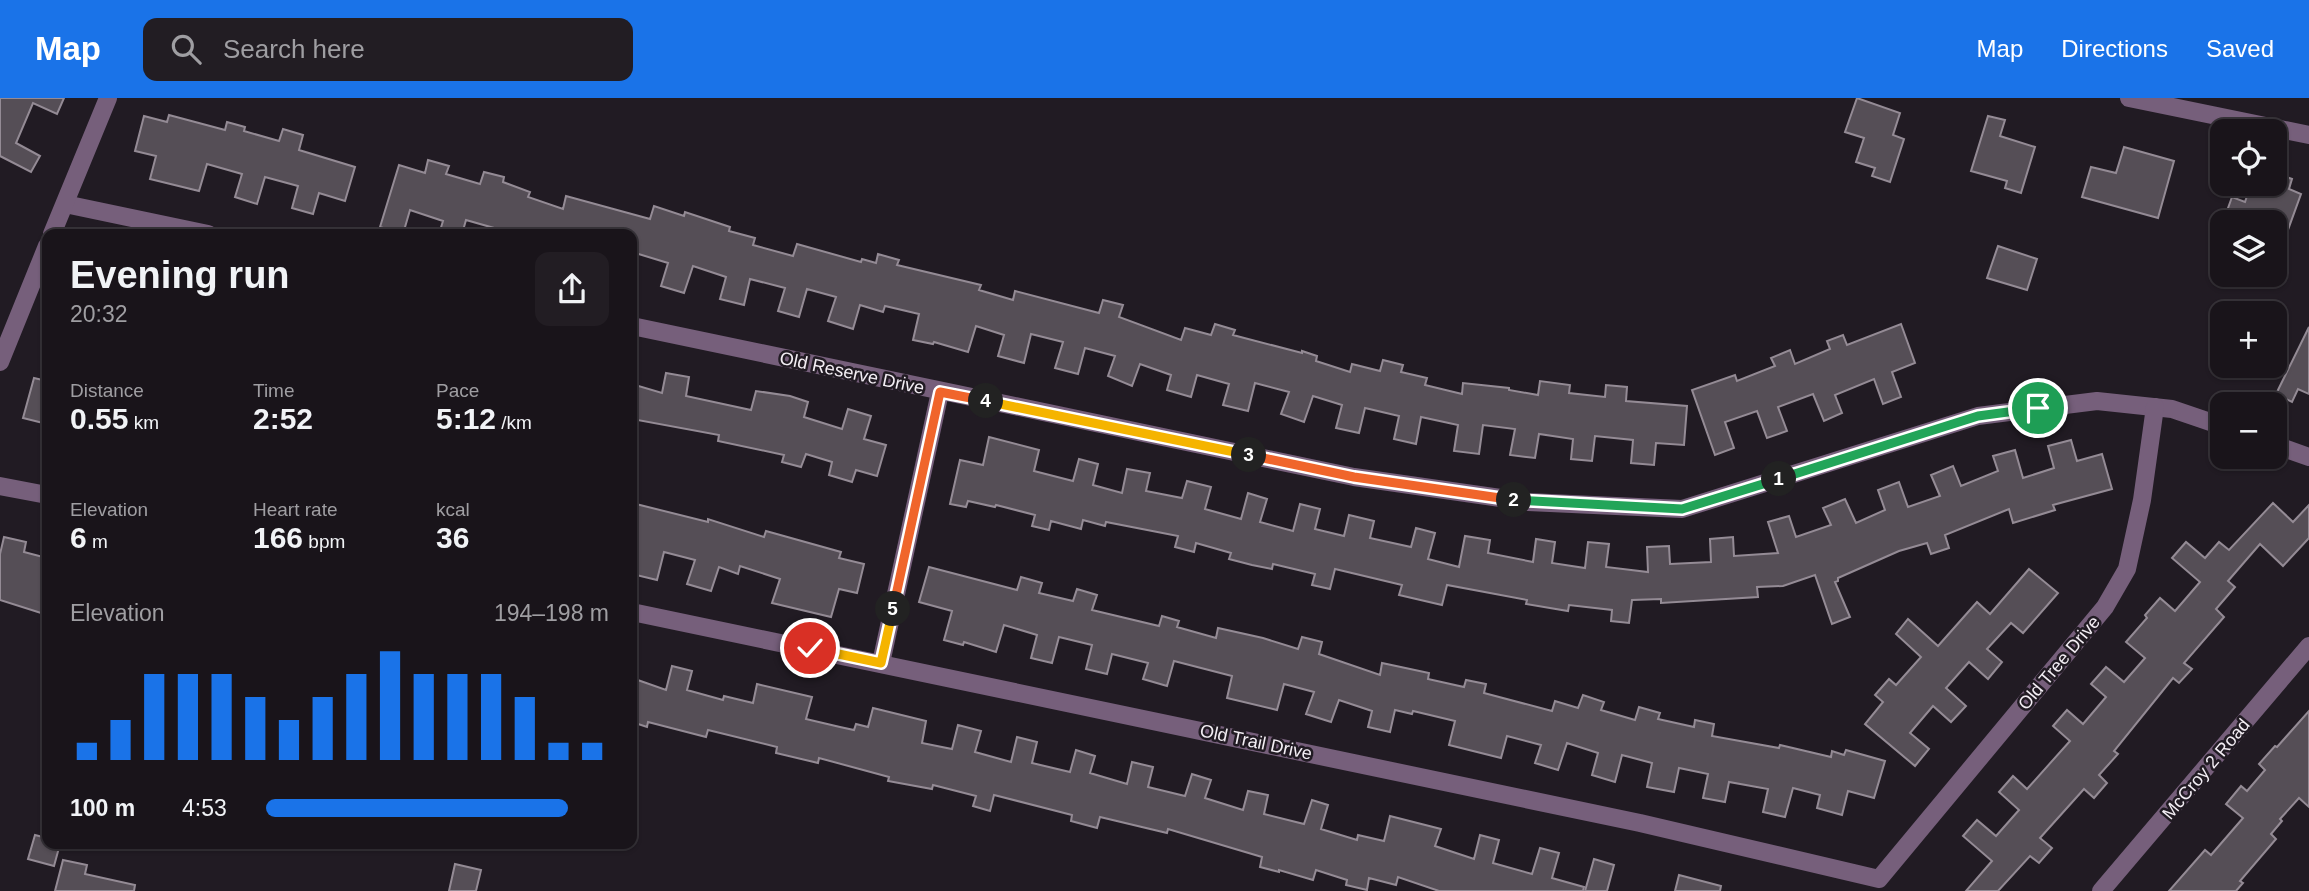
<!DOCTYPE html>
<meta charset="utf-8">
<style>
:root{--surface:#19141a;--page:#221d23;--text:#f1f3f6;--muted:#9f9ea2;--line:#373339;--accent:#1a73e8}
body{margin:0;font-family:Arial,sans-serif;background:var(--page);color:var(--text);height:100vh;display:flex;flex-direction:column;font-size:26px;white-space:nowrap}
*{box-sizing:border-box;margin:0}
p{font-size:23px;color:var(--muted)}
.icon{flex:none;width:38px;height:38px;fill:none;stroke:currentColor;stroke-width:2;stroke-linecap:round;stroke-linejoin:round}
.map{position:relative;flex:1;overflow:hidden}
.panel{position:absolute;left:42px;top:131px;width:595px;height:620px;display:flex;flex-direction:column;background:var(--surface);border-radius:14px;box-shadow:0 2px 5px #0004,0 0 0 2px var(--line)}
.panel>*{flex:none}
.fabs{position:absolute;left:2210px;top:21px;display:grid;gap:14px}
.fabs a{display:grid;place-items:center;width:77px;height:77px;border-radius:14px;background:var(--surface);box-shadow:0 2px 5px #0004,0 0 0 2px var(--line);font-size:35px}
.pin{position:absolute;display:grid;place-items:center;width:60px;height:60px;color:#fff;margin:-30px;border:4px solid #fff;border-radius:50%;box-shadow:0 2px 7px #0007}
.km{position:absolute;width:35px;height:35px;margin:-18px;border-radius:50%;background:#222;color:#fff;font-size:19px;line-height:35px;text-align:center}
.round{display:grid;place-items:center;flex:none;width:74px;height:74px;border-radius:14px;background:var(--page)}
.summary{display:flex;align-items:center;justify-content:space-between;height:119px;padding:0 28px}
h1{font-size:38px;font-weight:700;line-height:52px}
.stats{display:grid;grid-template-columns:repeat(3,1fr);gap:10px;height:119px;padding:7px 28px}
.stats div{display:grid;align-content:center}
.stats b{font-size:30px;font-weight:700}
.stats small{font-size:19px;font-weight:400}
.stats p{font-size:19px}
.chart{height:196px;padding:14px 28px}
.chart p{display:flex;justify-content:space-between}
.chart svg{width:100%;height:126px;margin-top:7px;stroke:var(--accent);stroke-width:6}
ul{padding:0 28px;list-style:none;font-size:23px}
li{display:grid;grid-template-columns:112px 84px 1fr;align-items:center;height:52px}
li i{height:18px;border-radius:9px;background:var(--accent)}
header{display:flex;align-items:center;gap:42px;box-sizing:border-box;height:98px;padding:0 35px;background:var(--accent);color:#fff}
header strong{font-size:33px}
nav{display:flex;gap:38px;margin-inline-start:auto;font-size:24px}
.search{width:490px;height:63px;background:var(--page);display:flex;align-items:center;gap:18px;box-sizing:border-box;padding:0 24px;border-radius:14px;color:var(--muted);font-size:26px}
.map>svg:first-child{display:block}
.building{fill:#554e56;stroke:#948b95;stroke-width:2}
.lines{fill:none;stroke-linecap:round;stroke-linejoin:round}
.minor{stroke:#765f7b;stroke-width:18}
.split-1-casing{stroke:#fff;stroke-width:14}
.split-2-casing{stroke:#fff;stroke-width:14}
.split-3-casing{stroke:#fff;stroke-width:14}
.split-4-casing{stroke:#fff;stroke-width:14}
.split-5-casing{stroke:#fff;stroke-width:14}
.split-6-casing{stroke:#fff;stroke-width:14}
.split-1{stroke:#22a559;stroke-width:9}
.split-2{stroke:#22a559;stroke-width:9}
.split-3{stroke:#f0652b;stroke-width:9}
.split-4{stroke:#f5b400;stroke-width:9}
.split-5{stroke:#f0652b;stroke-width:9}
.split-6{stroke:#f5b400;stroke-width:9}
.labels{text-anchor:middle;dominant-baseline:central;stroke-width:5;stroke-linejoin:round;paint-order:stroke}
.street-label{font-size:18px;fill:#f3eef4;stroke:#211b23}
</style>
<header>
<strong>Map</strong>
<div class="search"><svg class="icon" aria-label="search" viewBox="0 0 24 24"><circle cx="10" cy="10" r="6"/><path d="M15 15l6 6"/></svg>Search here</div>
<nav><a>Map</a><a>Directions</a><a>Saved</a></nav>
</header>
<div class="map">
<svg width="2309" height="793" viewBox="0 0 2309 793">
<rect width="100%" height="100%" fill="#211b23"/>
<g class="building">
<polygon points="0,0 64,0 57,16 33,5 16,45 40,58 31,74 0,58"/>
<polygon points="1857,0 1900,15 1893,37 1904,41 1890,84 1872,78 1875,70 1856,64 1864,40 1845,34"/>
<polygon points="169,17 225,32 227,24 245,29 244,33 279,43 283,31 303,37 299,52 355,69 345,103 319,95 313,116 292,110 298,88 265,79 257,106 235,99 242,76 207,66 199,93 150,81 156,58 135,53 144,18 167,24"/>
<polygon points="1988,18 2005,22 2000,38 2035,49 2021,95 2005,90 2007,83 1971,73"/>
<polygon points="2124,49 2174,63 2158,120 2082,99 2091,69 2116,75"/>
<polygon points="428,62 449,68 446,76 480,86 484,74 504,79 503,84 530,94 528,99 563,111 566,98 650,121 654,108 684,118 685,114 730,129 729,133 755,140 753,147 793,158 797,146 861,164 862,161 876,165 878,156 899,162 897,167 981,187 979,192 1013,202 1015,193 1099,215 1103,202 1123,207 1119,219 1181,242 1185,230 1211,237 1215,226 1235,232 1233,237 1302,255 1302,253 1317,258 1316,263 1350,274 1352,266 1380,273 1383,262 1403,267 1401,274 1427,280 1425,287 1462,296 1463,285 1509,290 1509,292 1538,297 1540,283 1570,287 1569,295 1605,299 1606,287 1627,289 1626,303 1687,308 1684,347 1656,345 1654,367 1631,365 1633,342 1595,338 1592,363 1571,361 1573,341 1539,336 1535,360 1510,357 1515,331 1483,327 1479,356 1454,353 1458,327 1421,319 1416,346 1394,341 1399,318 1365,310 1359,335 1336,330 1342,307 1313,298 1304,324 1281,316 1289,294 1255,285 1248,313 1223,307 1229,286 1197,277 1191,299 1167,292 1171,277 1140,266 1132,288 1108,278 1115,258 1085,250 1078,276 1055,270 1063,244 1031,236 1024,265 998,258 1004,237 976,228 968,254 934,244 933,246 913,242 919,216 885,208 883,214 860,207 853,231 828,223 836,199 807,191 799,219 778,213 785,190 750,181 744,207 720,201 726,179 693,168 684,195 661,188 668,165 632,154 632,136 499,136 501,132 466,122 462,136 439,136 443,123 410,112 403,136 380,129 399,67 425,75"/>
<polygon points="2275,75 2292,81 2289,91 2301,96 2277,162 2275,162 2275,124 2223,124 2232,99 2245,104 2250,89 2259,92 2261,86 2275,86"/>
<polygon points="1998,148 2037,161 2027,192 1987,180"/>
<polygon points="1901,226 1915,265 1892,274 1901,299 1883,306 1874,281 1835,297 1842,315 1824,323 1813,296 1778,309 1787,333 1767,340 1757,313 1725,324 1734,350 1715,357 1692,292 1735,277 1737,283 1775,268 1771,260 1790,252 1795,266 1830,251 1827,243 1843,237 1847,247"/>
<polygon points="2309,229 2309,296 2298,291 2292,304 2276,296"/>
<polygon points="666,275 689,279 686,298 751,312 756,293 790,298 808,304 804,319 842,331 848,311 871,318 864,341 886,347 877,378 856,372 852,384 829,377 832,364 806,356 801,369 782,364 784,357 718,343 719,337 632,321 632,286 662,295"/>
<polygon points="34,280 47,283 47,326 23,320"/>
<polygon points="989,339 1039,352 1034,373 1073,383 1079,361 1098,366 1093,387 1122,395 1127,371 1150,375 1146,393 1182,400 1187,383 1211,389 1205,411 1241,421 1248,395 1267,401 1260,424 1293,433 1300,406 1320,411 1315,431 1344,438 1349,417 1374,423 1370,440 1411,449 1416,430 1435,435 1428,461 1459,469 1465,438 1490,442 1488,455 1533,464 1536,441 1555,444 1552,465 1585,470 1588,444 1609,446 1606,469 1648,474 1647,449 1669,448 1670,466 1711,464 1710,441 1733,439 1734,458 1778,455 1768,424 1789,418 1796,439 1831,427 1823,410 1845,401 1856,425 1885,412 1878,392 1899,384 1908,409 1940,398 1931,377 1953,368 1961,388 1998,373 1993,358 2015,352 2023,380 2054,370 2048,348 2071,342 2077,363 2102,356 2112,391 2053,407 2055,412 2013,425 2009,411 1945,437 1949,450 1931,456 1927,445 1899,453 1838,480 1838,483 1835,484 1850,519 1832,526 1815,477 1783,488 1757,489 1758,499 1661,505 1661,501 1632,502 1629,525 1611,523 1612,512 1569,507 1568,513 1526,506 1527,502 1447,487 1442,507 1399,497 1402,487 1335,471 1330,491 1312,487 1315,476 1273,466 1272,471 1252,467 1229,461 1231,455 1196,445 1194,454 1175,449 1178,438 1106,424 1105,428 1083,422 1081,431 1051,423 1049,432 1032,428 1035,417 996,407 995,409 968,403 966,409 950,406 960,362 983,367"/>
<polygon points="632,405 708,424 708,421 764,439 766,433 841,454 839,460 864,466 857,495 839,491 831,519 772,505 780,481 740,468 738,476 719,469 711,493 687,486 695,462 664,454 657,482 632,476"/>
<polygon points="2273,405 2293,424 2309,407 2309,440 2283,468 2260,446 2228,483 2235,489 2216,511 2224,519 2184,565 2192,571 2179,585 2173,580 2114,653 2118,656 2099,677 2107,685 2094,700 2084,691 2040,740 2052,750 2039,765 2030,758 1998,793 1966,793 1992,763 1963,738 1977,722 1996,738 2019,712 1999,694 2013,678 2027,691 2070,643 2053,628 2067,612 2083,626 2106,599 2091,586 2106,569 2124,584 2145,560 2126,544 2147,520 2145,517 2160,500 2175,513 2200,484 2172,460 2186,444 2205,460 2219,444 2229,452"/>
<polygon points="4,439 26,444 24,454 47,460 47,503 45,503 41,515 0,502 0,456"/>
<polygon points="929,469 1017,492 1021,479 1042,485 1039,495 1073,503 1077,491 1097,497 1092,512 1159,528 1162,518 1179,523 1177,529 1216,540 1218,530 1263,540 1298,551 1302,539 1322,544 1319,556 1380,577 1382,565 1429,575 1428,581 1464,589 1466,582 1486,586 1484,595 1552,613 1555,603 1578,610 1583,597 1604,604 1601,612 1635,622 1639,609 1660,615 1658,621 1694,629 1695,622 1714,626 1712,638 1779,650 1780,647 1831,659 1832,653 1844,657 1846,652 1885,663 1874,700 1848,693 1842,717 1817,710 1820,697 1793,690 1785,719 1763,714 1768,691 1729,684 1725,704 1703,700 1708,676 1679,670 1674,694 1647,689 1652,665 1622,657 1615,684 1592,677 1598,655 1567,645 1558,672 1535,665 1541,647 1507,638 1501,660 1449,647 1455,623 1413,613 1412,616 1395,612 1390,634 1368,629 1372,613 1339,602 1331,624 1306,616 1314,594 1284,586 1277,612 1227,600 1232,578 1174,563 1167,588 1143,581 1148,565 1112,556 1107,576 1086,571 1092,547 1059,539 1052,565 1031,560 1037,537 1004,527 996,554 964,544 963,547 944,542 952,513 919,504"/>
<polygon points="2029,471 2058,495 2023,535 2011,525 1987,551 2002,564 1988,581 1969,564 1946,590 1966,608 1951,624 1933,608 1910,635 1929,651 1915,668 1865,626 1883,604 1875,597 1889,581 1896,587 1921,559 1896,536 1908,521 1938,548 1977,504 1990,516"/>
<polygon points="672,568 692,573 687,592 723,602 724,598 753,605 757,586 812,599 806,621 840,629 854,632 856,626 868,629 873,610 926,623 922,645 952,651 958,627 981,633 975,654 1011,664 1017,639 1037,644 1032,665 1070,674 1076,652 1095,658 1090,675 1127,686 1132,664 1153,669 1148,689 1185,698 1192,676 1211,682 1205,700 1243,712 1248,693 1268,697 1264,716 1304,726 1312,702 1328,707 1321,731 1357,742 1358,737 1384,743 1390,718 1441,731 1435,748 1474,761 1480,737 1499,742 1493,765 1532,776 1540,750 1559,755 1552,780 1584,789 1583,793 1439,793 1398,779 1396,787 1369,780 1367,792 1346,787 1347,782 1316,772 1313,782 1279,772 1279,774 1260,769 1262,759 1168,731 1167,735 1100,719 1097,730 1071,723 1072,717 994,697 990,713 973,708 976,698 933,687 932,691 888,683 889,679 819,660 818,665 776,655 777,649 708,632 706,639 648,624 647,629 632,624 632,580 666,592"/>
<polygon points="2309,613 2309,709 2299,700 2280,721 2282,723 2271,736 2276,741 2240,783 2243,785 2236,793 2169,793 2205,752 2211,757 2243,720 2226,706 2241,688 2247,693 2265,672 2259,666 2275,648 2277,649"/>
<polygon points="35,737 47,740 47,746 60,746 54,768 28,761"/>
<polygon points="1594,761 1614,767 1607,793 1585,793"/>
<polygon points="63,762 87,767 85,776 135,787 134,793 55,793"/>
<polygon points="455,766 481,772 476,793 449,793"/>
<polygon points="1679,777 1721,788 1720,793 1675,793"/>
</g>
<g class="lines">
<g class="minor">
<polyline points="2129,0 2309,37"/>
<polyline points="65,106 208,136"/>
<polyline points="52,136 108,0"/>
<polyline points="632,228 1354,379 1528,404 1682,411 1978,318 2097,303 2172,311 2222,328"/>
<polyline points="0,264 47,148"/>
<polyline points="2275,347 2309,359"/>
<polyline points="0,388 47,397"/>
<polyline points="632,514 1640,725 1879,781 2105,509 2127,471 2142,402 2155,309"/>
<polyline points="881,565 940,294"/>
<polyline points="2101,793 2309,548"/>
</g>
</g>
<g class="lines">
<defs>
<polyline id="split-1" points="1779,381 1978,318 2038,310"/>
<polyline id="split-2" points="1514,402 1682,411 1779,381"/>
<polyline id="split-3" points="1249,357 1354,379 1514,402"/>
<polyline id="split-4" points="986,303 1249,357"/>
<polyline id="split-5" points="893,511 940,294 986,303"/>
<polyline id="split-6" points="810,550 881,565 893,511"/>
</defs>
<use href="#split-1" class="split-1-casing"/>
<use href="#split-2" class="split-2-casing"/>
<use href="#split-3" class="split-3-casing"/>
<use href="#split-4" class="split-4-casing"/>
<use href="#split-5" class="split-5-casing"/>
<use href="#split-6" class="split-6-casing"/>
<use href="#split-1" class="split-1"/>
<use href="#split-2" class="split-2"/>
<use href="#split-3" class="split-3"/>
<use href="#split-4" class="split-4"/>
<use href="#split-5" class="split-5"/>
<use href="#split-6" class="split-6"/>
</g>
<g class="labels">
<g class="street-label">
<text transform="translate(852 275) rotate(12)">Old Reserve Drive</text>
<text transform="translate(2059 565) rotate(-50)">Old Tree Drive</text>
<text transform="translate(1256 644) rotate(12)">Old Trail Drive</text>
<text transform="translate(2206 671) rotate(-50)">McCroy 2 Road</text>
</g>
</g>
</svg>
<div class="fabs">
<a><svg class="icon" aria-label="locate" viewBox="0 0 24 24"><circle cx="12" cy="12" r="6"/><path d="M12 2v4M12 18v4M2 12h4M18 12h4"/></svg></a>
<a><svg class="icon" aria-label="layers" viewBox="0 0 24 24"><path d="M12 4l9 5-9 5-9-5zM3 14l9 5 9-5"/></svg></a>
<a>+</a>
<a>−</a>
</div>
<div class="pin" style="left:2038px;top:310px;background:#1e9e55"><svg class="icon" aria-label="arrive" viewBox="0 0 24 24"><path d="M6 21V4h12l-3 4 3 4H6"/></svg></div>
<div class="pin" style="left:810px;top:550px;background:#d93025"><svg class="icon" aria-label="check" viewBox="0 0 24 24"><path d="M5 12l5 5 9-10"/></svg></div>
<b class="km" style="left:1779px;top:381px">1</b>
<b class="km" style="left:1514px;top:402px">2</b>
<b class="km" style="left:1249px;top:357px">3</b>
<b class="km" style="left:986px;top:303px">4</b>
<b class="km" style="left:893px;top:511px">5</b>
<section class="panel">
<div class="summary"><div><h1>Evening run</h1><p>20:32</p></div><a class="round"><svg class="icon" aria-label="share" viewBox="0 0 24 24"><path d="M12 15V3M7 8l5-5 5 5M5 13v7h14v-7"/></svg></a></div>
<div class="stats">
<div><p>Distance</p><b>0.55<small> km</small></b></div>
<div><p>Time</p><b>2:52</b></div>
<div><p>Pace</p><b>5:12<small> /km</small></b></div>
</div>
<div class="stats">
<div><p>Elevation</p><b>6<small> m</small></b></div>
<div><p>Heart rate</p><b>166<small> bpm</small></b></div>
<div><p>kcal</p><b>36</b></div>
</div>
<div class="chart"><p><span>Elevation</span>194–198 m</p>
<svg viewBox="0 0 160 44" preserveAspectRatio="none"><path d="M5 44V38M15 44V30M25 44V14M35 44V14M45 44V14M55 44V22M65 44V30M75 44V22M85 44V14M95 44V6M105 44V14M115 44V14M125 44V14M135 44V22M145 44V38M155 44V38"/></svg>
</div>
<ul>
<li><b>100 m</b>4:53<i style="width:88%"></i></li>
</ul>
</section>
</div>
